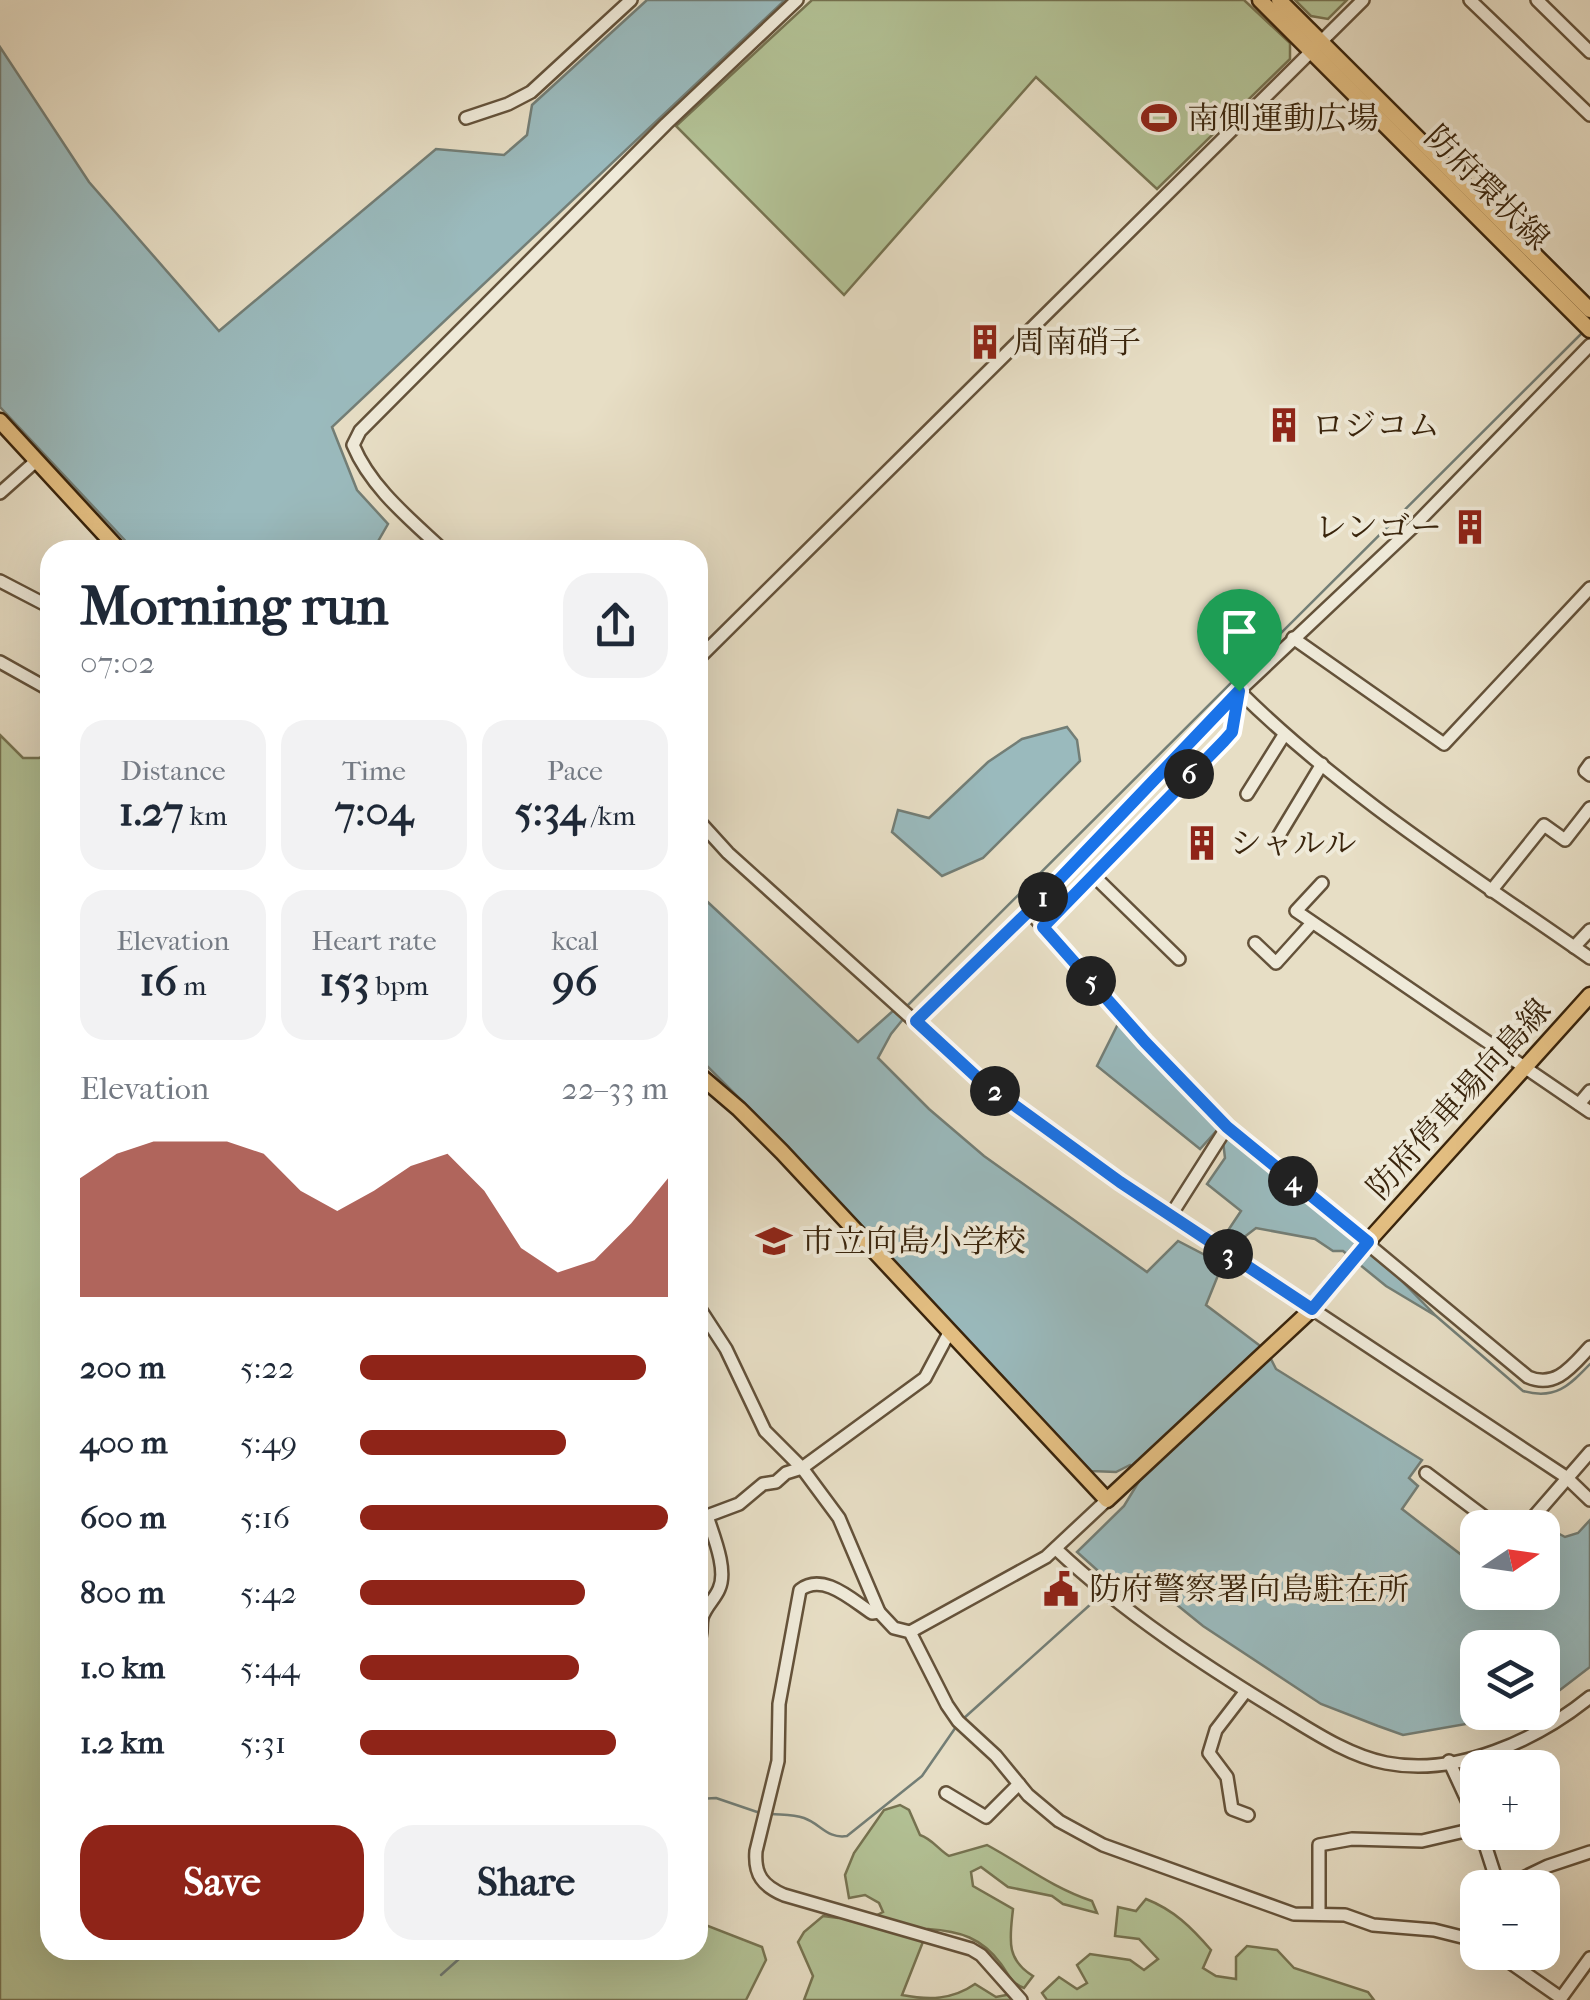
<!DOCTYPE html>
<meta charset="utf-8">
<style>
:root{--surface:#fff;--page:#f2f2f3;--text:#1f2937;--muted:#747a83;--accent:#8f2418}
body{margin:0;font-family:"IM FELL French Canon","Noto Serif JP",serif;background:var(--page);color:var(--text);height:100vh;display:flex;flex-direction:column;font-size:38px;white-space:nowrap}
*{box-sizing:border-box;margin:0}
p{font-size:32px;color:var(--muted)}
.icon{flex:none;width:55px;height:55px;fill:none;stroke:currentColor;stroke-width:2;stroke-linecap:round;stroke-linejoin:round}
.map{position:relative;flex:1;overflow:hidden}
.details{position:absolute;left:40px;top:540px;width:668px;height:1420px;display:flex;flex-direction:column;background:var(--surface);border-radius:30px;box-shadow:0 10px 40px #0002}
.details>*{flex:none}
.needle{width:65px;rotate:77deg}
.fabs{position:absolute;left:1460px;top:1510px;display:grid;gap:20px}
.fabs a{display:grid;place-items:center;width:100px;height:100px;border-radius:20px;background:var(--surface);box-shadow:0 10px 40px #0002;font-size:50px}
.pin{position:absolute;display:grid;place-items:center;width:85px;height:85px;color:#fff;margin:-102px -42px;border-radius:50% 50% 50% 0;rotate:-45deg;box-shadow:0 0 10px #0007}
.pin .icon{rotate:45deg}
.km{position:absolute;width:50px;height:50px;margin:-25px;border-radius:50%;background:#222;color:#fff;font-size:28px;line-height:50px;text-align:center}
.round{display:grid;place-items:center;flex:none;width:105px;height:105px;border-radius:30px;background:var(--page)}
.head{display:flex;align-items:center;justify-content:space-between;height:170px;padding:0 40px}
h1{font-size:55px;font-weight:800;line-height:75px}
.metrics{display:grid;grid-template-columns:repeat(3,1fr);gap:15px;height:170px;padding:10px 40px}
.metrics div{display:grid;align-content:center;border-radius:25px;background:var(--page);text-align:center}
.metrics b{font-size:42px;font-weight:800}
.metrics small{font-size:28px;font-weight:400}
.metrics p{font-size:28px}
.chart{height:280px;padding:20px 40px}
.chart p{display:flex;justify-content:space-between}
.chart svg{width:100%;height:180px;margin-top:10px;fill:var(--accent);opacity:.7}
.button{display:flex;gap:20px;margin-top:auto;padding:20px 40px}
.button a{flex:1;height:115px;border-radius:30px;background:var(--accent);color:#fff;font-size:40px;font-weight:800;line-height:115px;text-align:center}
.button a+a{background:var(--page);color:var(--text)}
ul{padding:0 40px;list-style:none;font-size:32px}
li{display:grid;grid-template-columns:160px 120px 1fr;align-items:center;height:75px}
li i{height:25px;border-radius:12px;background:var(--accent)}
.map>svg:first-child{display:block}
.green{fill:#b3c296;stroke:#767351;stroke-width:2.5}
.water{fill:#9ababd;stroke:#737e76;stroke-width:2.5}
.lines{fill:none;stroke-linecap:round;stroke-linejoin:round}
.stream{stroke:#737e76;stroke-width:2.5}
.minor-casing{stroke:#64523a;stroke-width:16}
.major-casing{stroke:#39240c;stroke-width:19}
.minor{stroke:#efead9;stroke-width:11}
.major{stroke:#e4bf82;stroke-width:14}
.route-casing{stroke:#fff;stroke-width:20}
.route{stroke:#1a73e8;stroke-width:12}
.labels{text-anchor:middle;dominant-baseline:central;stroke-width:8;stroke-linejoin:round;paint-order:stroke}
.poi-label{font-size:32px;fill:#39240c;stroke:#efead9;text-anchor:start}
.street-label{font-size:32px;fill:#39240c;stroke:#efead9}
</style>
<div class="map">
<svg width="1590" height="2000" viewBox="0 0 1590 2000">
<rect width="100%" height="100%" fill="#e7dec5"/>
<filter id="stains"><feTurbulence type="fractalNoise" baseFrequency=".002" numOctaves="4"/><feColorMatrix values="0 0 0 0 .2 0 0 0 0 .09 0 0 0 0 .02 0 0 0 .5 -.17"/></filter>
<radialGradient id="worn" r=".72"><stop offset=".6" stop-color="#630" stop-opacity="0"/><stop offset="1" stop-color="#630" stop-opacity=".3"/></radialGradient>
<g class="green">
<polygon points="812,0 1244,0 1290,43 1290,59 1157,189 1036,77 844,295 676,126"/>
<polygon points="1295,0 1347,0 1328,19 1311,16"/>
<polygon points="0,735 23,758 39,758 50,754 50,1950 698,1950 698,1922 762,1947 766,1960 746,2000 0,2000"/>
<path d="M900,1805L909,1810L920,1835C932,1839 938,1849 949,1856L987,1845C1024,1865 1051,1887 1092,1901L1097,1913L1063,1904L1052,1896L1008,1887L981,1867L971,1872L973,1886L1013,1909C1010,1938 1005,1959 1033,1976L1024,1988C1011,1983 1009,1975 1001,1964C982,1938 960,1931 928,1929L902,1995C929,2000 952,2000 975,1984L996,1997L1012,1994L1016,2000H804L813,1976L798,1942L804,1932L823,1916L838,1918L851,1911L873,1917L883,1912L879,1903L865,1895L849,1898L845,1875L854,1853L884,1810Z"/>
<path d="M1146,1899C1174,1910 1191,1927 1211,1950L1203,1968L1216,1976L1236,1979V1957L1247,1946L1277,1950L1294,1968L1368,1992L1374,2000H1047L1042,1993L1059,1977L1077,1989L1087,1983L1077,1965L1090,1954L1130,1960L1144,1970L1158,1959L1139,1939L1115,1936L1118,1907L1136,1911Z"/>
</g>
<g class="water">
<polygon points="647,0 785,0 332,427 357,490 388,524 373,550 134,550 0,407 0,47 89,182 219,331 436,149 504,155 527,135 532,105"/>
<polygon points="1067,727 1077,740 1080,761 983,858 942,876 892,832 898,810 929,818 988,762 1022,739"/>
<polygon points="698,893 858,1042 894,1010 904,1018 891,1034 878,1058 929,1109 984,1156 1147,1272 1178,1241 1207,1256 1214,1250 1225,1258 1206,1305 1267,1351 1276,1369 1422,1460 1409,1478 1418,1486 1402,1509 1477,1567 1478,1592 1542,1592 1543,1537 1548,1528 1565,1537 1578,1533 1590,1520 1590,1667 1543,1703 1542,1648 1478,1648 1478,1712 1529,1713 1403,1735 1378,1726 1321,1704 1203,1626 1145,1579 1126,1596 1077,1552 1124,1506 1141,1478 1130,1465 1116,1472 1091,1471 784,1143 698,1057"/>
<polygon points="1119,1022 1219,1128 1200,1149 1097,1066"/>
<polygon points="1227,1136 1396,1275 1436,1316 1386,1286 1343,1251 1333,1251 1315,1239 1256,1228 1230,1248 1221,1241 1241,1211 1207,1184 1225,1158 1223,1141"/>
</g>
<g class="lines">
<g class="stream">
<polyline points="904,1009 1582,333"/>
<path d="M1436,1316L1523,1391C1555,1400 1569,1386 1590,1364"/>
<polyline points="963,1719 1102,1594"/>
<polyline points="698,1799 716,1798 763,1814"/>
<path d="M771,1814C782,1815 793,1814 804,1818C821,1824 827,1839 847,1836L922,1776L958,1724"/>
<polyline points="441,1975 469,1950"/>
</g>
<defs>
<g id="minor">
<polyline points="1470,0 1590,115"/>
<polyline points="1537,0 1590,52"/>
<polyline points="466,118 508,104 531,92 631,0"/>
<polyline points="0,493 36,461"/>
<path d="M443,550C410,519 371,488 353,445L360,431L666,124L797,0"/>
<polyline points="0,581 50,607"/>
<polyline points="1293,638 1444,744 1590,588"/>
<polyline points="698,659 1363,0"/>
<polyline points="0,662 50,690"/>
<path d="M1239,691C1343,794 1470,874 1590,958"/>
<polyline points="1590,764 1585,771 1590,775"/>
<polyline points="1247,794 1284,735"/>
<polyline points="698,820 728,853 981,1081 1120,1182 1566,1477 1590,1500"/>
<polyline points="1278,837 1322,764"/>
<polyline points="1093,875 1179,959"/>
<polyline points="1322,883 1296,911 1590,1112"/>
<polyline points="1491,891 1544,825 1565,840 1590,808"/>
<path d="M1029,911L1145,1042L1227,1127L1528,1377C1556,1389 1572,1366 1590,1347"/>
<polyline points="1043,927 1224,741 1231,732 1239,693"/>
<polyline points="1255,943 1276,963 1312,923"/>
<polyline points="1574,947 1590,930"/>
<polyline points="916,1021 1029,911 1239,691 1414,526 1590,345"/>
<polyline points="1579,1104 1590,1091"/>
<polyline points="1171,1215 1227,1127"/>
<polyline points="698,1306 726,1349 765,1431 802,1468 839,1518 879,1612 894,1628 910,1632 947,1705 958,1721 996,1756 1028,1795 1059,1821 1103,1845 1294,1914 1345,1915 1373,1925 1434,1930 1478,1941"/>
<polyline points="1426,1473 1499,1528"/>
<polyline points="1524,1528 1590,1452"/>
<path d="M1056,1549C1124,1613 1205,1666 1284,1714C1315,1733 1350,1756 1386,1763C1457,1777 1537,1740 1590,1697"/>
<path d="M879,1612L872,1613C852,1600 823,1572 800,1590L779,1704L778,1761L756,1851C754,1875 763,1886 784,1895L971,1949L981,1955L1021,2000"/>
<polyline points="910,1632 1046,1557 1107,1500"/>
<path d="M698,1642C703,1633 700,1628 702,1618C705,1607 715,1599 719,1589C728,1570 713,1535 707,1516L739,1504L763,1484L776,1482L786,1473L802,1468L925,1378L950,1331"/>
<polyline points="1246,1691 1216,1730 1209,1753 1227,1777 1232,1809 1248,1815"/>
<polyline points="1449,1761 1478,1824"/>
<polyline points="946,1793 986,1817 1019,1784"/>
<polyline points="1481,1832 1499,1888"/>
<polyline points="1502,1888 1548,1866 1590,1852"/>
<polyline points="1319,1912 1319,1845 1352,1839 1422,1841 1478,1828"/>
<polyline points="1495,1952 1561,1998 1590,1958"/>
</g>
<g id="major">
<polyline points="1260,0 1590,330"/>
<polyline points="1279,0 1590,310"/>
<polyline points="0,421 119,550"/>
<polyline points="698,1074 739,1109 782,1152 1107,1500 1312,1309 1364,1246 1590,995"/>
</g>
</defs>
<use href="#minor" class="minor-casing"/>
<use href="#major" class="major-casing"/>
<use href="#minor" class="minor"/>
<use href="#major" class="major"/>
</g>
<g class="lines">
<defs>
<polygon id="route" points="1239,691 1232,732 1224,741 1043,927 1145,1042 1227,1127 1368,1242 1312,1309 1120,1182 981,1081 916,1021 1029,911"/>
</defs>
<use href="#route" class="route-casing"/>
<use href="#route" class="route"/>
</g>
<defs>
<symbol id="stadium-bare" viewBox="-9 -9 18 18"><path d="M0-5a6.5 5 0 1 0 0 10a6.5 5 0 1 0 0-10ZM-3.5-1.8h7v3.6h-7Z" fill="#8f2418" stroke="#efead9" stroke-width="2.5" paint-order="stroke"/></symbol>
<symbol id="building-bare" viewBox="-9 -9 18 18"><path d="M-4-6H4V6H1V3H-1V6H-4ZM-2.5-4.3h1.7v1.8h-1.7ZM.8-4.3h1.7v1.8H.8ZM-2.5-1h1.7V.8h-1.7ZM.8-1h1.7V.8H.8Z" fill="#8f2418" stroke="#efead9" stroke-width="2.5" paint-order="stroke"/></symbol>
<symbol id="school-bare" viewBox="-9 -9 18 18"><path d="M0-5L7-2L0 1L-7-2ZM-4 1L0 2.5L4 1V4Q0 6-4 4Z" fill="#8f2418" stroke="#efead9" stroke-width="2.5" paint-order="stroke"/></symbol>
<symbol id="civic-bare" viewBox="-9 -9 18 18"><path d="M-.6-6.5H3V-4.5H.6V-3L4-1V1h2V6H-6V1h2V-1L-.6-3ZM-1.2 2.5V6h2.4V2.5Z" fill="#8f2418" stroke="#efead9" stroke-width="2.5" paint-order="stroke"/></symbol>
</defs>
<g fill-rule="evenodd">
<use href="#stadium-bare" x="1134" y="93" width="50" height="50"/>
<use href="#building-bare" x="960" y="317" width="50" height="50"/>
<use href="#building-bare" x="1259" y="400" width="50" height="50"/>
<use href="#building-bare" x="1445" y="502" width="50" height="50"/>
<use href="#building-bare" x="1177" y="818" width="50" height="50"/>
<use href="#school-bare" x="749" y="1216" width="50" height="50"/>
<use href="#civic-bare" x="1036" y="1564" width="50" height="50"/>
</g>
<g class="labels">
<g class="poi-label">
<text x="1187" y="118">南側運動広場</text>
<text x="1013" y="342">周南硝子</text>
<text x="1312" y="425">ロジコム</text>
<text x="1442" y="527" text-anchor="end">レンゴー</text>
<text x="1230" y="843">シャルル</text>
<text x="802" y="1241">市立向島小学校</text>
<text x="1089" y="1589">防府警察署向島駐在所</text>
</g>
<g class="street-label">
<text transform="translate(1487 188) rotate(45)">防府環状線</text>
<text transform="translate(1459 1099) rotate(-48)">防府停車場向島線</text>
</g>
</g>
<rect width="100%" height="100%" filter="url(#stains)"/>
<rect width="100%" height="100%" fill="url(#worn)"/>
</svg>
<div class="fabs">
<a><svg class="needle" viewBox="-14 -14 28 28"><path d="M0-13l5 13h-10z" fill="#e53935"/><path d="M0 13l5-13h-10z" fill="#747a83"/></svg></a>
<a><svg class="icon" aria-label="layers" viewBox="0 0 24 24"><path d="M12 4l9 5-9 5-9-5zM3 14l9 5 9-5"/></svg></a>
<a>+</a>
<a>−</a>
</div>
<div class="pin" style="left:1239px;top:691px;background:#1e9e55"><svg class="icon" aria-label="arrive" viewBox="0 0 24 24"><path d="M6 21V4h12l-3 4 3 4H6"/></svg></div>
<b class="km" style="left:1043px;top:897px">1</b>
<b class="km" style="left:995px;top:1091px">2</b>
<b class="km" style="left:1228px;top:1254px">3</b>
<b class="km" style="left:1293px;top:1181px">4</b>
<b class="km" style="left:1091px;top:981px">5</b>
<b class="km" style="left:1189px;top:774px">6</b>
<section class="details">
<div class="head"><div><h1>Morning run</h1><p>07:02</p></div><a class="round"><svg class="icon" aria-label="share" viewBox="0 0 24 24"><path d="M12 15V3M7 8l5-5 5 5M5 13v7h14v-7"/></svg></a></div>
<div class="metrics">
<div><p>Distance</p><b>1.27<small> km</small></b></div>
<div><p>Time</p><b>7:04</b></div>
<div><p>Pace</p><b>5:34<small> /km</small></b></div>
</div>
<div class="metrics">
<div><p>Elevation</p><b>16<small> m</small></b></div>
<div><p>Heart rate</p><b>153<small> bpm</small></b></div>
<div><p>kcal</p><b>96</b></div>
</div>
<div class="chart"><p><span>Elevation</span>22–33 m</p>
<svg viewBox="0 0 160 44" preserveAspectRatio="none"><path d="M0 44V15L10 9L20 6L30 6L40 6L50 9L60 18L70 23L80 18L90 12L100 9L110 18L120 32L130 38L140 35L150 26L160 15V44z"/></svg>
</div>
<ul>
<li><b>200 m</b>5:22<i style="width:93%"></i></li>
<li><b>400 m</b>5:49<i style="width:67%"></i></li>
<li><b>600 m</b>5:16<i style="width:100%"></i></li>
<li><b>800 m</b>5:42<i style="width:73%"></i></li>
<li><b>1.0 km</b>5:44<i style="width:71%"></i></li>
<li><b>1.2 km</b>5:31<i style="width:83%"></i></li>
</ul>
<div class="button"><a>Save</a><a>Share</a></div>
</section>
</div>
